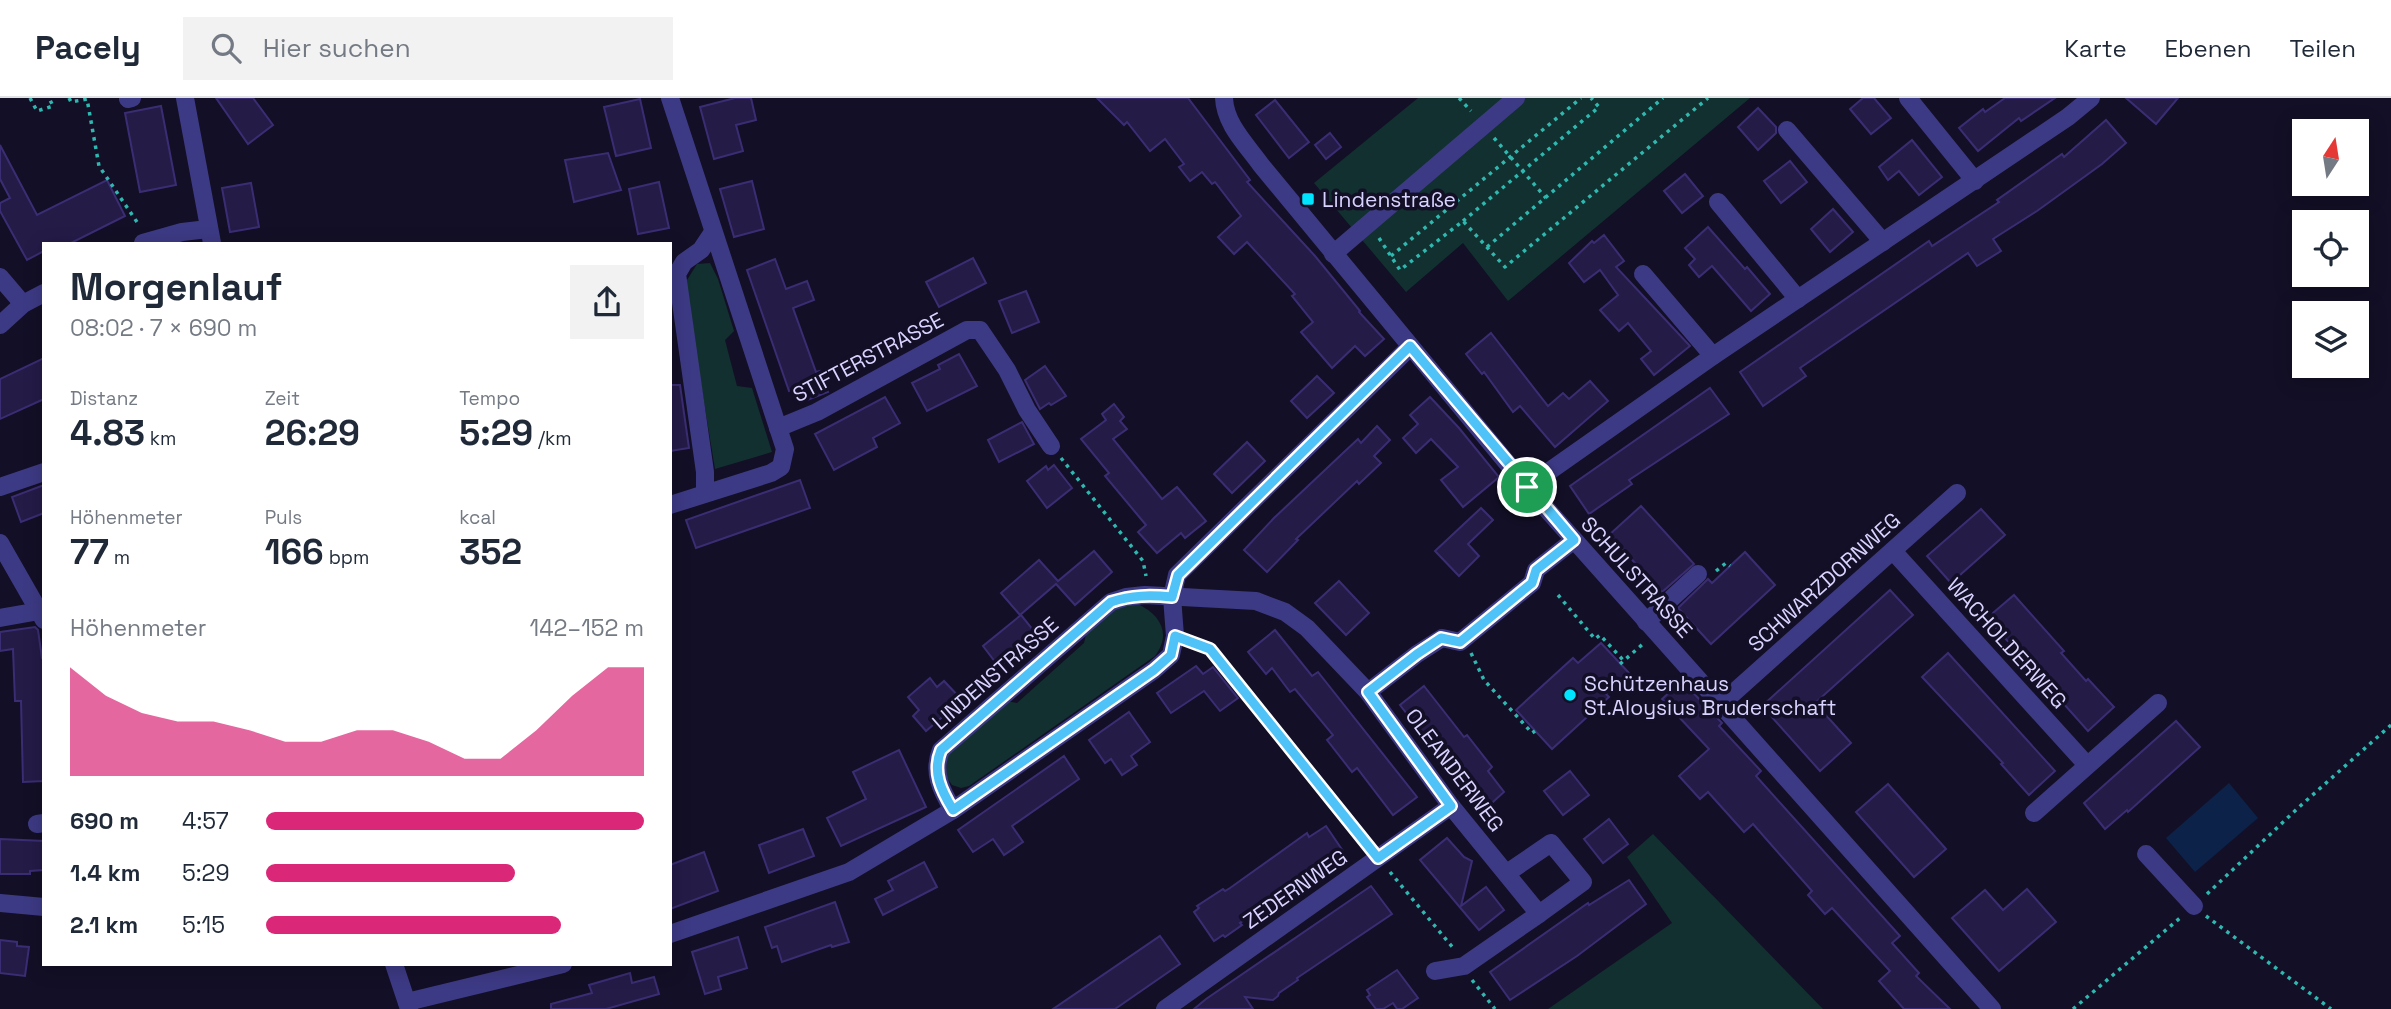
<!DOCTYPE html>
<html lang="de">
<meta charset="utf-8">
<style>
:root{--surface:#fff;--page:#f2f2f3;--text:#1f2937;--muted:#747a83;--line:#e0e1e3;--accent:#db2777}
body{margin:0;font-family:"Space Grotesk",sans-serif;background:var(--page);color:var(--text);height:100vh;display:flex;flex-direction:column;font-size:26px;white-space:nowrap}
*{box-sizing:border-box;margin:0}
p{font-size:23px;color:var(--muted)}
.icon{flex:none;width:38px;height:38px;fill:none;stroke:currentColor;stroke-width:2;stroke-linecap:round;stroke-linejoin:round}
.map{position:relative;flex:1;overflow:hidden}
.panel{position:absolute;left:42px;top:144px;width:630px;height:724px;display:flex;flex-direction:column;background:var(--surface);border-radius:0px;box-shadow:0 4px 18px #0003}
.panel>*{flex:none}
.needle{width:46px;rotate:12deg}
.buttons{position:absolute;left:2292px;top:21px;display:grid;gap:14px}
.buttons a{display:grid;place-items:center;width:77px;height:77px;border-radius:0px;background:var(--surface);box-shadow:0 4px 18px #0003;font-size:35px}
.pin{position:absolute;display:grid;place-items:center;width:60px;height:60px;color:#fff;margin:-30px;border:4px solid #fff;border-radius:50%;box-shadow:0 2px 7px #0007}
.round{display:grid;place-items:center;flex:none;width:74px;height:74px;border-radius:0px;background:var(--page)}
.summary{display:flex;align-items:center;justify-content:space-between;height:119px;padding:0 28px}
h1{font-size:38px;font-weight:800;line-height:52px}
.figures{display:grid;grid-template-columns:repeat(3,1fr);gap:10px;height:119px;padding:7px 28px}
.figures div{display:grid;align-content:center}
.figures b{font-size:35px;font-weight:800}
.figures small{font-size:19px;font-weight:400}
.figures p{font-size:19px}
.chart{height:196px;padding:14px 28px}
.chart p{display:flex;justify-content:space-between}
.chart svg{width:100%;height:126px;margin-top:7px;fill:var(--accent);opacity:.7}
ul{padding:0 28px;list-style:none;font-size:23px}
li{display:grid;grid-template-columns:112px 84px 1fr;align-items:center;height:52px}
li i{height:18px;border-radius:9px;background:var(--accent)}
header{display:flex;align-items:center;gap:42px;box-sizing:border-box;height:98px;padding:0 35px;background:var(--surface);border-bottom:2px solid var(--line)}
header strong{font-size:33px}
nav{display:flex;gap:38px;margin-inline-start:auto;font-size:24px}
.search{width:490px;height:63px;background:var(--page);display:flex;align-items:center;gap:18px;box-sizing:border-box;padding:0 24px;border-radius:0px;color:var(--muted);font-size:26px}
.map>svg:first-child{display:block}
.green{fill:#12302f}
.water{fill:#0c2248}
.building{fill:#241b47;stroke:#3b2d73;stroke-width:2}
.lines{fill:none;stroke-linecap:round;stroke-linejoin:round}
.path{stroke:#2fb8b0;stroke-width:3.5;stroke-dasharray:3.5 5;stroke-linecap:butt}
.minor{stroke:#3d3a85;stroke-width:18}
.route-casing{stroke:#fff;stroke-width:14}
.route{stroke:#4fc3f7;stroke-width:9}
.poi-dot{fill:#00e5ff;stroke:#130f26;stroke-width:2.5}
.labels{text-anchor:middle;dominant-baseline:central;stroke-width:7;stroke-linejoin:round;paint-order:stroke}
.poi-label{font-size:21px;fill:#d9d4ff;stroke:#130f26;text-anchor:start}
.street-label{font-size:21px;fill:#d9d4ff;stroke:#130f26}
</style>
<header>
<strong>Pacely</strong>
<div class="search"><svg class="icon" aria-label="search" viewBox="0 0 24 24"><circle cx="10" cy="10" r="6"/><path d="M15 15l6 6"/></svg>Hier suchen</div>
<nav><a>Karte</a><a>Ebenen</a><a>Teilen</a></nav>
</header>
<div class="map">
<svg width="2391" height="911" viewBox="0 0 2391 911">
<rect width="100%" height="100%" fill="#130f26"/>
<g class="green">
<polygon points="1418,0 1750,0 1508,203 1463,145 1406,194 1314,85"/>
<polygon points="710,165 718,181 734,233 725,242 737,288 752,290 772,354 715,371 687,201 687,182 697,166"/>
<path d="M1138,506C1160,517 1172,535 1155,558L969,688L961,690L952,687L946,678L947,656L1006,603L1017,605L1084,545L1087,532L1120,507Z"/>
<polygon points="1653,736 1823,911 1548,911 1672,825 1627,759"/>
</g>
<polygon class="water" points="2229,685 2258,720 2195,774 2166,740"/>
<g class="building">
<polygon points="216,0 253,0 273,27 248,46"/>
<polygon points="735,0 751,0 756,22 736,27 743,53 714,61 700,9"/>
<polygon points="1097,0 1188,0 1250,82 1247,84 1315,158 1360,213 1359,214 1384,241 1365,258 1355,248 1332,270 1301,234 1313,224 1292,198 1295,196 1247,144 1234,156 1218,139 1241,118 1215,84 1212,86 1202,74 1190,83 1179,69 1184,66 1165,41 1150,53 1127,24 1124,27"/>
<polygon points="1863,0 1874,0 1891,20 1871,36 1850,11"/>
<polygon points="2005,0 2055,0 2021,23 2019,20 1978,53 1959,30 1983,11 1985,14"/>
<polygon points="2126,0 2178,0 2156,26"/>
<polygon points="640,1 651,50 616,58 604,9"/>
<polygon points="1275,2 1309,44 1289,60 1256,17"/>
<polygon points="161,8 176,87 140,94 125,15"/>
<polygon points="1758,10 1776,29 1776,35 1758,52 1738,29"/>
<polygon points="2106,22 2126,45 2102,66 2037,113 1993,141 2001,153 1977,168 1968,155 1800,270 1806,278 1763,308 1740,274 1929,143 1932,148 1999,104 1997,102 2062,56 2064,59"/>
<polygon points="1330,35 1341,49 1326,61 1315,47"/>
<polygon points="1912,42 1942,79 1919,97 1899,73 1888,82 1879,69"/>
<polygon points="0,47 37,117 107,82 125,118 71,145 44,145 44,153 27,162 0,113 0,105 10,100 0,81"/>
<polygon points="608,55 621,92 574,104 565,62"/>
<polygon points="1790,63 1807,84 1781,105 1764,83"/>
<polygon points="1685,76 1703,98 1682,115 1664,93"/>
<polygon points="752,83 764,131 734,139 720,91"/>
<polygon points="659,84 669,130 638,136 629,91"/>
<polygon points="251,85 259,129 230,134 222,90"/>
<polygon points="1833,111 1853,134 1830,154 1811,131"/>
<polygon points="1708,129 1745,171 1747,169 1770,196 1751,213 1712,168 1699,179 1689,167 1695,161 1685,150"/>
<polygon points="1604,137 1624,163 1616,169 1690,248 1654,277 1641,261 1651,253 1628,225 1619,233 1600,212 1618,197 1600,172 1584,184 1569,165 1592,143 1594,145"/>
<polygon points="973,160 986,185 939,209 926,184"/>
<polygon points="775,161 786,191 807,183 814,202 793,210 816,274 820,273 828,294 805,303 801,289 789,293 747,172"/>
<polygon points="1026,193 1039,224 1012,235 999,203"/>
<polygon points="1491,235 1548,308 1563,295 1569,301 1590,283 1608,303 1555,349 1520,308 1513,314 1484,274 1482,276 1466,256"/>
<polygon points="959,256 977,288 927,313 912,285 940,271 938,267"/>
<polygon points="44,260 44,301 0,321 0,281"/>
<polygon points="1045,268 1066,298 1051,307 1049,305 1040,311 1025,282"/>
<polygon points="1317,278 1334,295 1307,320 1291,303"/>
<polygon points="670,287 680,287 689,350 670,353"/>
<polygon points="1710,290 1729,316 1629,382 1632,386 1589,416 1570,388"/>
<polygon points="885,299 900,325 873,340 877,349 834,372 815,336"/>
<polygon points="1430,299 1459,330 1499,379 1463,409 1441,382 1458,369 1431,341 1416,355 1403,340 1418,326 1410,317"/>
<polygon points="1114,306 1124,319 1120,323 1127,331 1113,341 1162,401 1177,389 1206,423 1185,440 1181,435 1157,455 1138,434 1146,427 1105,378 1109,375 1081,341 1106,322 1102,316"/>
<polygon points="1022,324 1034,346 999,364 988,342"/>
<polygon points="1377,328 1390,342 1374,358 1381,365 1359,386 1357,383 1296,441 1298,442 1267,474 1244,452 1274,420 1343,355 1358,341 1361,345"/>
<polygon points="1247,344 1265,363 1232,395 1214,376"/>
<polygon points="1054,367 1072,390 1047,410 1027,383 1046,368 1048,372"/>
<polygon points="800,382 810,410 696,450 686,422"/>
<polygon points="44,387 44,415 21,424 12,399"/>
<polygon points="1641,408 1694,466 1662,494 1609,437"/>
<polygon points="1481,410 1493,422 1468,446 1479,458 1459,478 1435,453"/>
<polygon points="1981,411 2005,437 1951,485 1927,458"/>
<polygon points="1094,453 1112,474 1075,507 1056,486 1020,517 1001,495 1039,462 1058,483"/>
<polygon points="1745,454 1775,487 1711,546 1678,510 1708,481 1712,485"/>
<polygon points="1339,483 1369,515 1346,537 1315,505"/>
<polygon points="1890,492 1913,517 1815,605 1851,645 1820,673 1762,608"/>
<polygon points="2014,497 2064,553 2061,555 2086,583 2088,581 2114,609 2088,633 1987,520"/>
<polygon points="1021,517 1038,538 999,569 983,548"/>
<polygon points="35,529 38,532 42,560 44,560 44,683 23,684 21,603 15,603 13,551 0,553 0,534"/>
<polygon points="1275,532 1312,578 1318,574 1417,699 1393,717 1357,670 1352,674 1327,642 1333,637 1295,591 1290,594 1272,570 1266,576 1248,554"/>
<polygon points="1601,545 1629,575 1606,596 1609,599 1552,651 1516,612 1573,560 1578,565"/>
<polygon points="1948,555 2055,673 2029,697 2001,666 2003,665 1922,579"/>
<polygon points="1196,568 1203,576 1213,569 1238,600 1220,613 1204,593 1171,615 1157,595"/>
<polygon points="930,580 937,589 944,583 962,602 926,633 913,618 919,612 908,599"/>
<polygon points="1682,583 1722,625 1719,628 1761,673 1756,678 1900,838 1892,845 1919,875 1916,878 1950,911 1904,911 1879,883 1890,873 1832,810 1825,816 1808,797 1812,793 1753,726 1744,734 1708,694 1700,701 1679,678 1709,651 1662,601"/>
<polygon points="1424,588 1464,639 1467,637 1492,669 1488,673 1504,694 1482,714 1400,607"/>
<polygon points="1129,614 1150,644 1131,658 1137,667 1122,677 1111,661 1105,665 1089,642"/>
<polygon points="2176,623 2200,649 2128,714 2127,712 2105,731 2084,705"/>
<polygon points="899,652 926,709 841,748 827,720 866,701 853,674"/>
<polygon points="1064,658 1079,681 1012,728 1023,744 1004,757 993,741 973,754 958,732"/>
<polygon points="1570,673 1589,697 1563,717 1544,693"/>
<polygon points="1888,686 1946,751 1914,779 1856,714"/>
<polygon points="1609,721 1628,746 1603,765 1584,741"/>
<polygon points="1326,728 1343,753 1240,825 1242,827 1225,839 1223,837 1214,843 1194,814 1199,810 1197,808 1223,791 1225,793 1230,790 1307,735 1309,739"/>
<polygon points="803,731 814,758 769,775 759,747"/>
<polygon points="1447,740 1464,759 1472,763 1461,808 1486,789 1504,812 1479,832 1420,762"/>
<polygon points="0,741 44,743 44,772 30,773 30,776 0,776"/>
<polygon points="704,754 718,793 670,811 670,767"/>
<polygon points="924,764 937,789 883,817 875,801 893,792 888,783"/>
<polygon points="1629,782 1646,806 1577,858 1510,902 1490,874 1588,805 1589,807"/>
<polygon points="1371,788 1392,816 1297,880 1298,882 1279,895 1278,898 1273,902 1245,899 1253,911 1194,911 1206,901"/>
<polygon points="2027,791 2056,824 1999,873 1952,820 1985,792 2003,812"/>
<polygon points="835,804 849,844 832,849 831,847 782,864 777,848 772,850 765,829"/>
<polygon points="1160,838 1180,866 1115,911 1053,911"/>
<polygon points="738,839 747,870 718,879 721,891 705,896 692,854"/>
<polygon points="0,842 17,844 17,848 29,849 25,878 0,875"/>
<polygon points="1397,872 1418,900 1402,911 1397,911 1393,905 1383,911 1376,911 1367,899 1370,897 1367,892"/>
<polygon points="630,875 632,885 654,879 659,896 606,911 551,911 551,906 592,895 589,887"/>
</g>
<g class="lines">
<g class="path">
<polyline points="30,0 37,13 53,8 49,0"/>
<polyline points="69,0 71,4 87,1 99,68 139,127"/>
<polyline points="1459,0 1471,13"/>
<polyline points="1494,40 1546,100"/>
<polyline points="1463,123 1599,9 1591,0"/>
<polyline points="1379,140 1400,172 1463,123 1505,169 1708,0"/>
<polyline points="1487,149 1663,0"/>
<polyline points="1391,158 1581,0"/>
<polyline points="1061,360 1143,463 1146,478"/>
<polyline points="1716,473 1726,465 1730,468"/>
<polyline points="1558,497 1595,541 1600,537 1624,563"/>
<polyline points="1193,545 1211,551 1367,746"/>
<polyline points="1471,555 1484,582 1532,635 1535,633"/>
<polyline points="1620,566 1644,545"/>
<polyline points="1390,774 1454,851"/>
<polyline points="2207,796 2298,710 2391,627"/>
<polyline points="2206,818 2331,911"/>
<polyline points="1472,882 1495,911"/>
<polyline points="2073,911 2180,820"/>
</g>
<g class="minor">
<polyline points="185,0 212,145"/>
<path d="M1224,0C1225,26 1246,46 1261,67L1527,389L1992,911"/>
<polyline points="1908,0 1975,83"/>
<polyline points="128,1 132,0"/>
<polyline points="1787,32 1883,144"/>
<polyline points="1718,104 1798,201"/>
<polyline points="143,145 182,134 208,131"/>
<polyline points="1333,156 1516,0"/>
<polyline points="1643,176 1713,258"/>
<polyline points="0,179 23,206"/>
<polyline points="0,227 23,206 44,195"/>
<polyline points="778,330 817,314 967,232 980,232 1007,272 1027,312 1051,348"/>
<polyline points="0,389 44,374"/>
<polyline points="1527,389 1713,258 2068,19 2091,0"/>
<polyline points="705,394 705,374 677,176 684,164 701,152 713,134"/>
<polyline points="670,407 771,375 781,369 785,351 670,0"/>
<polyline points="0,445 44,522"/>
<polyline points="1893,453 2087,667"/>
<polyline points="0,520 39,513"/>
<polyline points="1646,524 1698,476"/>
<polyline points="1368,594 1417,556 1442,540 1460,544 1532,485 1536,472 1574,442"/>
<polyline points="1721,606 1957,395"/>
<path d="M953,712C941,692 932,674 941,652L1111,504L1126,499L1145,497L1256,503L1285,514L1307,530L1368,594L1451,708L1539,816L1464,868L1435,873"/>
<polyline points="2034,715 2158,605"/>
<polyline points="37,726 44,725"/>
<polyline points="2146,756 2194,808"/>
<polyline points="1507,775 1551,745 1583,784 1539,816"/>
<polyline points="0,805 44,809"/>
<polyline points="670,836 849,774 953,712 1154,572 1171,557 1175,538 1172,499 1177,477 1410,249"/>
<polyline points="394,866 409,911"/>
<polyline points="407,904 563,866"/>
<polyline points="1165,911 1451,708"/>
</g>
</g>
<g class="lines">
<defs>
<path id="route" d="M1410,248L1574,442L1536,472L1532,485L1460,544L1441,540L1417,556L1368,594L1451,708L1378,760L1210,551L1175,538L1171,557L1154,572L953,712C941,692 932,674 941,652L1111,504C1132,497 1150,497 1172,499L1178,477Z"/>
</defs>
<use href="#route" class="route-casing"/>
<use href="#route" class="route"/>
</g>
<g class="poi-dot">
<rect x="1301" y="94" width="14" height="14" rx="3.5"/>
<circle cx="1570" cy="597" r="7"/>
</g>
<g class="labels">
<g class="poi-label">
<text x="1322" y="101">Lindenstraße</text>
<text x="1584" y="585">Schützenhaus<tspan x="1584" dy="24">St.Aloysius Bruderschaft</tspan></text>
</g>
<g class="street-label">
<text transform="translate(868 259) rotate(-28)">STIFTERSTRASSE</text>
<text transform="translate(1637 479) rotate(48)">SCHULSTRASSE</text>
<text transform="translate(1824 484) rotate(-42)">SCHWARZDORNWEG</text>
<text transform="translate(2007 545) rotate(48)">WACHOLDERWEG</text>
<text transform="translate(995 575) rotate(-41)">LINDENSTRASSE</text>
<text transform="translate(1455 672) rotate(53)">OLEANDERWEG</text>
<text transform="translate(1295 791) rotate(-35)">ZEDERNWEG</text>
</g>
</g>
</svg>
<div class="buttons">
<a><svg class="needle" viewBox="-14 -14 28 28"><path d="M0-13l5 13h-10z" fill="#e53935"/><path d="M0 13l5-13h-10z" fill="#747a83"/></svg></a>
<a><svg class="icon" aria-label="locate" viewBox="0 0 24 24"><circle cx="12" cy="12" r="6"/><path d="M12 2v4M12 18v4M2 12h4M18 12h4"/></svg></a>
<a><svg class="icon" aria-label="layers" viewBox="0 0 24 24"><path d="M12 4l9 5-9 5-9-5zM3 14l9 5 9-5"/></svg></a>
</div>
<div class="pin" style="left:1527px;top:389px;background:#1e9e55"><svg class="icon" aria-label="arrive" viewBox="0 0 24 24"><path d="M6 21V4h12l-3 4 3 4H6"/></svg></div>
<section class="panel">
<div class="summary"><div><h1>Morgenlauf</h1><p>08:02 · 7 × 690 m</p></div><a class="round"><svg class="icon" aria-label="share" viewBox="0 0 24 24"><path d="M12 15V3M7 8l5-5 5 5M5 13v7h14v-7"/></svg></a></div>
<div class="figures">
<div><p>Distanz</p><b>4.83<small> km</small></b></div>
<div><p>Zeit</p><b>26:29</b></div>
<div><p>Tempo</p><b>5:29<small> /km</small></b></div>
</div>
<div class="figures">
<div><p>Höhenmeter</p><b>77<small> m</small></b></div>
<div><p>Puls</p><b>166<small> bpm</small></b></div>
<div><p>kcal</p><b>352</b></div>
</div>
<div class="chart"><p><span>Höhenmeter</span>142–152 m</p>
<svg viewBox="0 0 160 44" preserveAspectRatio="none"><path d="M0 44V6L10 16L20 22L30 25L40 25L50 28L60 32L70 32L80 28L90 28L100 32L110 38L120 38L130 28L140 16L150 6L160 6V44z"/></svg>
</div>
<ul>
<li><b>690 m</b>4:57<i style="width:100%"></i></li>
<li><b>1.4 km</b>5:29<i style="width:66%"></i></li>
<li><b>2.1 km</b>5:15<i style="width:78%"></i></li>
</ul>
</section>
</div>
